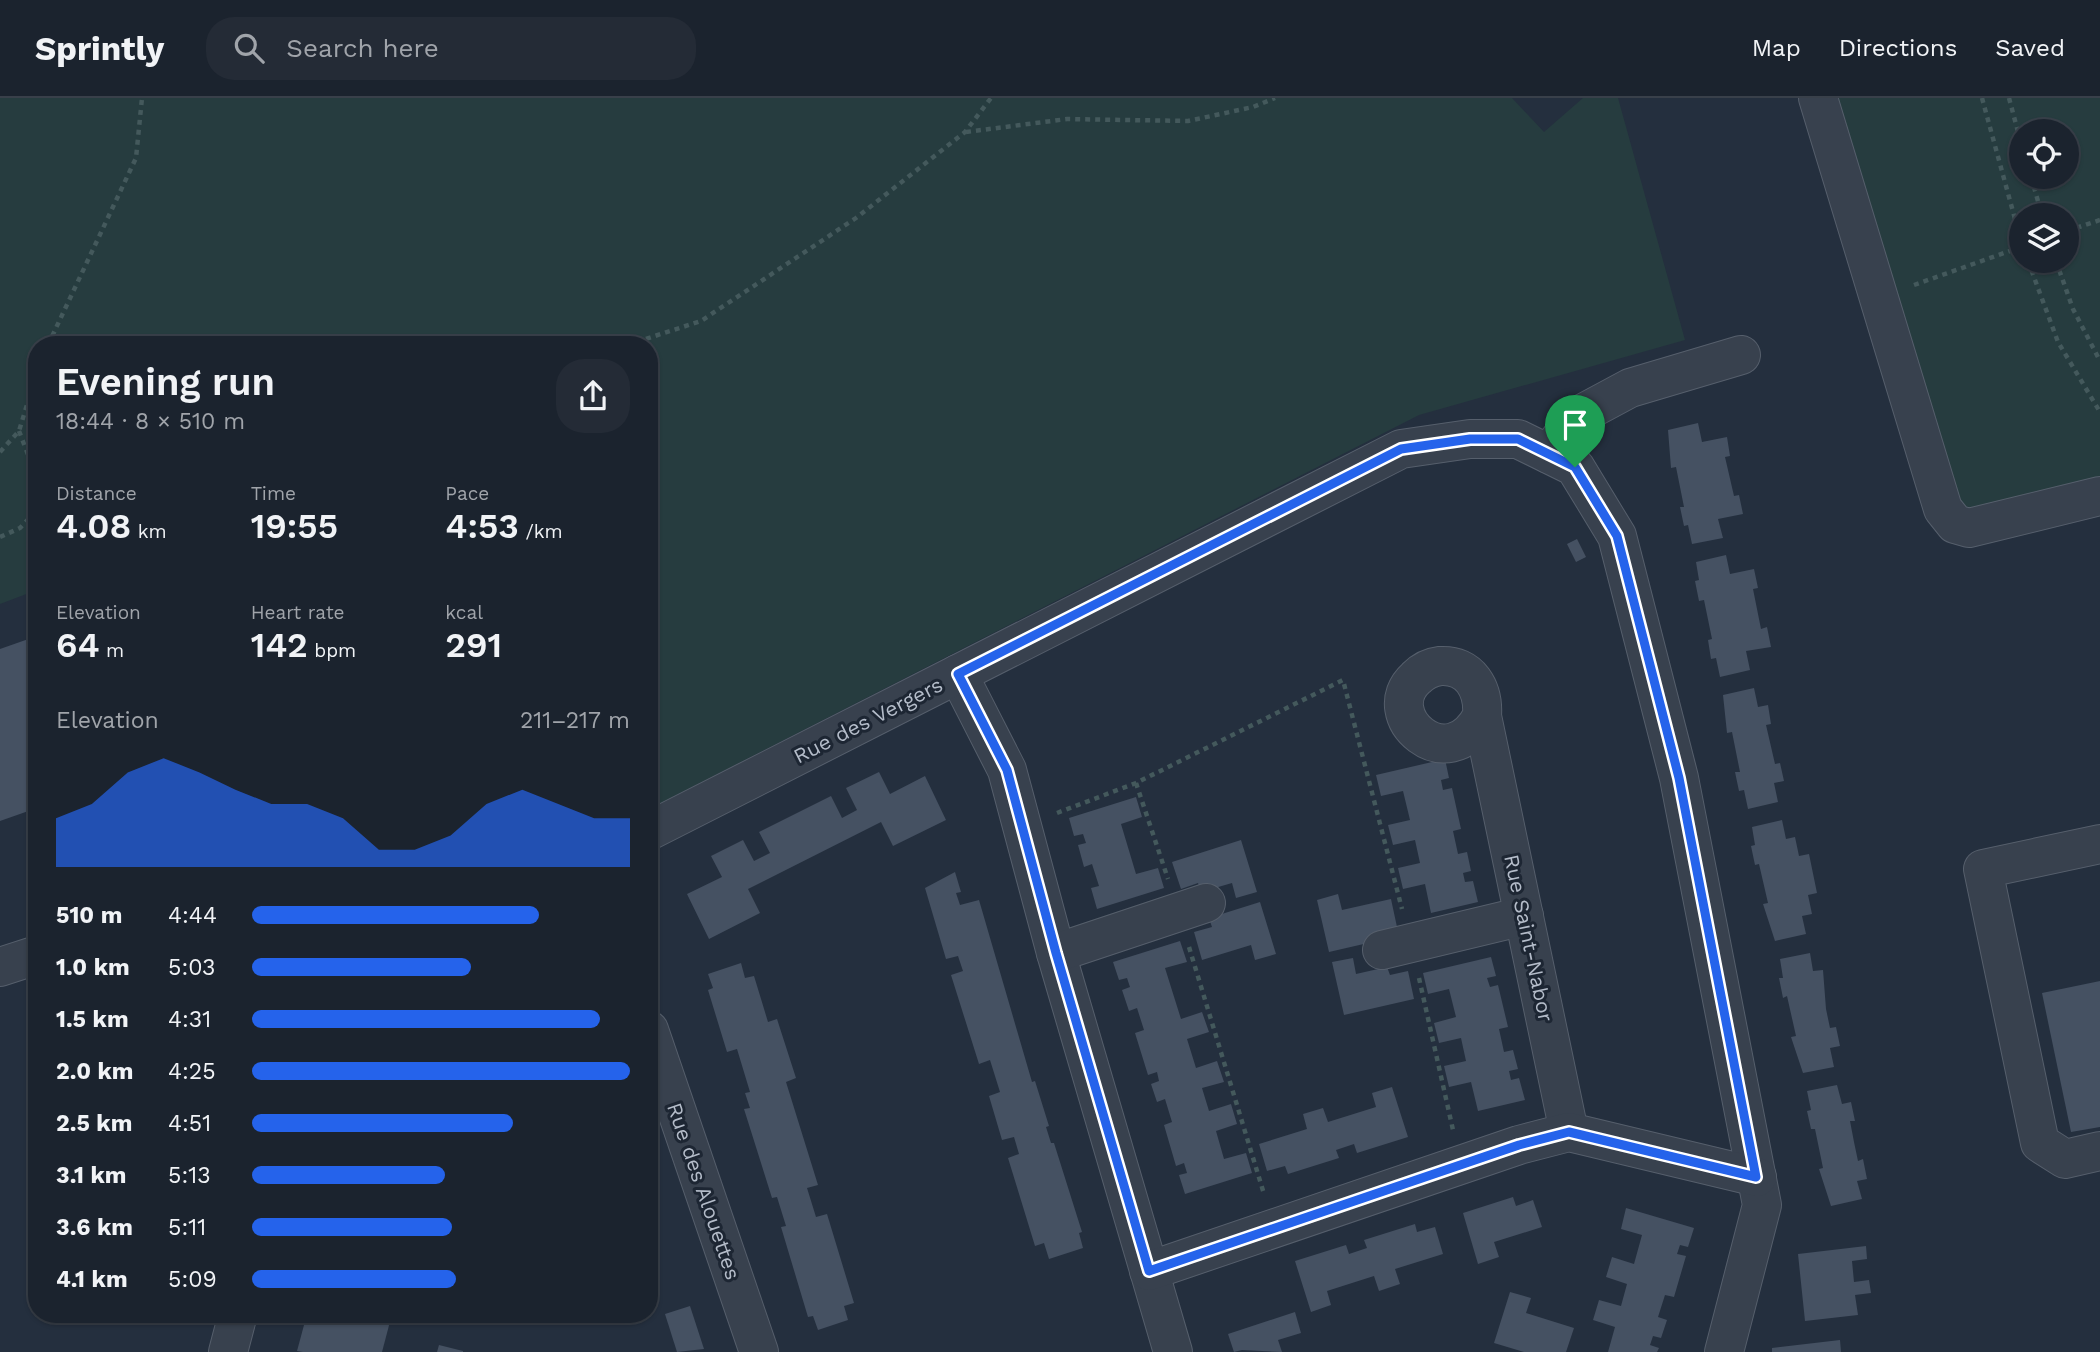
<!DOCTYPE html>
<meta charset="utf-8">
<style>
:root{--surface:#1b232e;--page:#242b36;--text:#f1f3f6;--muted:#a0a4aa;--line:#39404a;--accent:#2563eb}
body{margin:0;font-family:"Work Sans",sans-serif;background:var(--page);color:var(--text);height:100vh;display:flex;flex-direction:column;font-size:26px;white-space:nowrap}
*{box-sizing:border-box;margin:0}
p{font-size:23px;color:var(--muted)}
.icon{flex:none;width:38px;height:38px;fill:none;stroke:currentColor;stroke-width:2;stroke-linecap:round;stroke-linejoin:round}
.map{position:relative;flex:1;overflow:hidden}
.side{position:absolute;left:28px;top:238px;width:630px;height:987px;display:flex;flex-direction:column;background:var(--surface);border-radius:28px;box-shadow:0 2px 5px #0004,0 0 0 2px var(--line)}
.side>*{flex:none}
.fabs{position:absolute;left:2009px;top:21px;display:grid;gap:14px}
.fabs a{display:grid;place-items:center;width:70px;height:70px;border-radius:50%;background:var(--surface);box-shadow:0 2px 5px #0004,0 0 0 2px var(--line);font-size:35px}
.pin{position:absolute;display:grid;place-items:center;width:60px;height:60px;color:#fff;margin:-72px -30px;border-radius:50% 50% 50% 0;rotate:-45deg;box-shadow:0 0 7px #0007}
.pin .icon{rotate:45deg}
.round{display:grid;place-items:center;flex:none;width:74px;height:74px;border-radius:28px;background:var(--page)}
.overview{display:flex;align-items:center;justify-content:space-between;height:119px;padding:0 28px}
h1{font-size:38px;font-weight:600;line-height:52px}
.stats{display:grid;grid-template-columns:repeat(3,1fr);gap:10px;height:119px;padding:7px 28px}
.stats div{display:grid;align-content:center}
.stats b{font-size:35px;font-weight:600}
.stats small{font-size:19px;font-weight:400}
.stats p{font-size:19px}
.chart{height:196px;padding:14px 28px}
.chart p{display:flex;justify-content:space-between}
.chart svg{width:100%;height:126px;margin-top:7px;fill:var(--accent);opacity:.7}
ul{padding:0 28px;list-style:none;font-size:23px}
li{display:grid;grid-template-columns:112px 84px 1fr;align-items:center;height:52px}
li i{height:18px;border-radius:9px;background:var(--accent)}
header{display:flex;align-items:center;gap:42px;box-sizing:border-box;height:98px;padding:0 35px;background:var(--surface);border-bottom:2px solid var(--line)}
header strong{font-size:33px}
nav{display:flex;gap:38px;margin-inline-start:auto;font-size:24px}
.search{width:490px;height:63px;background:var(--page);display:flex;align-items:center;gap:18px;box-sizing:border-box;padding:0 24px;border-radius:28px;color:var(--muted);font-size:26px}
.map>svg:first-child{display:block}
.green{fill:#263c3f;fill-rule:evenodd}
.building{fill:#455162}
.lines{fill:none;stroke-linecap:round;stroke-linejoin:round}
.minor-casing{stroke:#565f6c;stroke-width:40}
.path{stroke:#44595c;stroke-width:4.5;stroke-dasharray:5 5;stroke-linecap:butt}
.minor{stroke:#38414e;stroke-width:38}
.route-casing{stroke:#fff;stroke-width:14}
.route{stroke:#2563eb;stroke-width:9}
.labels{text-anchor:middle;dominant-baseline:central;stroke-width:6;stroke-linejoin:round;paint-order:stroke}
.street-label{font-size:21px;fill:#b4bcc9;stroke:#1d2633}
</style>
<header>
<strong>Sprintly</strong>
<div class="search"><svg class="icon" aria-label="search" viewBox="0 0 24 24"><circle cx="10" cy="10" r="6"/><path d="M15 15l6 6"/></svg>Search here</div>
<nav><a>Map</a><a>Directions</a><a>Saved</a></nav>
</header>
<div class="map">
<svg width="2100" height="1254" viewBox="0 0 2100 1254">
<rect width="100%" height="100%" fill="#242f3e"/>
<g class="green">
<polygon points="0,0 1512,0 1544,34 1583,0 1618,0 1685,242 1419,317 649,711 649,247 37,247 37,492 0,506"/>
<path d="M1826,0H2100V399L1956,420ZM2021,33H2067V79H2021ZM2021,117H2067V163H2021Z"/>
</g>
<g class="building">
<polygon points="1698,325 1702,344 1727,339 1730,358 1725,359 1734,398 1739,397 1743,416 1718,421 1723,440 1692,446 1688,427 1684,428 1680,409 1684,409 1676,369 1671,370 1668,332"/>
<polygon points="1577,441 1586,459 1576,464 1567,446"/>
<polygon points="1726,457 1730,476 1754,471 1758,490 1753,491 1761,531 1767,529 1771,549 1746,553 1750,572 1720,579 1716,560 1711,561 1708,542 1712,541 1704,502 1699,503 1695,483 1699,482 1696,464"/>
<polygon points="37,538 37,710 0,723 0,551"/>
<polygon points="1754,590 1758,609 1768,607 1771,626 1766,627 1775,666 1780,665 1784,683 1774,685 1778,704 1748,711 1744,692 1739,693 1735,674 1740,674 1732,634 1727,635 1723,597"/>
<polygon points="1445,661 1449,680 1441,682 1443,692 1452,690 1461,731 1453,733 1458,756 1467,754 1471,773 1463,775 1465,784 1473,783 1478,804 1431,815 1425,786 1403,791 1398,770 1420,765 1415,742 1393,747 1388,727 1410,722 1403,693 1381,698 1376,677"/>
<polygon points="879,674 890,696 925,678 946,722 893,748 881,724 748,791 760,815 709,841 687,796 722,779 711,758 743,742 754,763 770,755 759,734 831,698 842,720 857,712 846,690"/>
<polygon points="1136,699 1142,719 1121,726 1136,776 1158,770 1164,790 1097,811 1091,790 1099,788 1092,766 1084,769 1078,747 1086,745 1083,736 1074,738 1069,720"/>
<polygon points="1782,722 1786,741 1795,739 1799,758 1809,756 1817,795 1808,797 1812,816 1802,818 1806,836 1775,843 1763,806 1768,805 1759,766 1755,767 1751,748 1755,747 1752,729"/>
<polygon points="1241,742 1257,794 1236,800 1232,785 1201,794 1198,785 1181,791 1172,764"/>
<polygon points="955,774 961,794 956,795 960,807 979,802 1032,984 1035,983 1049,1028 1046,1029 1051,1045 1054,1045 1082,1134 1079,1135 1083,1150 1049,1161 1044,1145 1035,1148 1008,1060 1019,1056 1014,1039 1002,1042 989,998 1000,994 990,962 979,966 951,877 963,873 958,858 946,861 925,790"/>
<polygon points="1338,796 1342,812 1391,801 1397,829 1379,833 1381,842 1329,854 1317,802"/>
<polygon points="1260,804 1276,856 1255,862 1251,847 1202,862 1194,834 1212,829 1209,820"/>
<polygon points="1180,843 1187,864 1165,870 1181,921 1202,914 1209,934 1187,941 1196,970 1217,963 1224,984 1202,990 1209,1013 1231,1006 1237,1026 1216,1033 1224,1061 1246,1055 1252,1075 1185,1096 1179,1077 1187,1075 1184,1065 1176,1068 1164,1027 1172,1024 1165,1001 1157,1004 1151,986 1159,983 1157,974 1148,977 1135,935 1144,932 1137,910 1129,913 1122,892 1130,889 1127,880 1119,882 1113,864"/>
<polygon points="1810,855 1813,873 1823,872 1826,911 1830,930 1836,929 1840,948 1830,950 1834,969 1803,975 1791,939 1796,938 1787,898 1783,900 1779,880 1783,880 1780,861"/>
<polygon points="1491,859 1496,878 1487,880 1490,889 1498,887 1508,929 1499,931 1504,954 1513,952 1518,971 1509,973 1511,982 1519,980 1525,1002 1478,1013 1471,984 1449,989 1444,968 1466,963 1461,940 1439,945 1434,925 1456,919 1449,891 1428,896 1423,875"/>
<polygon points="1353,860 1356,876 1387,869 1390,877 1408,873 1414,901 1344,917 1332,864"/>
<polygon points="741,865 745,880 754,878 768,924 777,921 796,980 786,984 818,1087 807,1090 816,1119 827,1116 854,1205 844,1208 848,1222 818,1232 813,1218 808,1219 781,1129 786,1128 777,1099 772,1100 744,1011 750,1010 745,995 750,994 737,951 727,954 708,892 713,890 708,876"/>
<polygon points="2100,883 2100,1029 2071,1034 2042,895"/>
<polygon points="1837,987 1842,1006 1851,1004 1855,1023 1850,1023 1854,1044 1858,1063 1863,1061 1867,1081 1857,1083 1862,1101 1831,1108 1819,1071 1823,1070 1815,1031 1811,1031 1807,1013 1811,1012 1807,993"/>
<polygon points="1392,989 1408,1039 1357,1055 1354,1046 1336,1052 1339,1060 1288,1076 1285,1068 1267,1073 1259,1046 1307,1031 1303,1016 1323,1010 1328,1024 1376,1009 1372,995"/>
<polygon points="1513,1099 1516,1108 1533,1102 1542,1129 1494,1144 1499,1159 1478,1166 1463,1115"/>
<polygon points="1626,1110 1694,1130 1688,1149 1680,1147 1677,1156 1686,1158 1674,1199 1665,1197 1658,1219 1667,1222 1661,1240 1653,1238 1650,1247 1659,1250 1657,1254 1608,1254 1615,1229 1593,1222 1599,1202 1621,1208 1627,1186 1606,1179 1612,1159 1634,1166 1642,1137 1621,1131"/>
<polygon points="1415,1126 1417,1134 1435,1129 1443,1156 1395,1171 1400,1186 1379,1193 1374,1178 1327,1193 1331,1207 1311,1214 1295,1163 1346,1147 1349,1156 1367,1150 1364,1142"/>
<polygon points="1866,1148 1867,1161 1852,1163 1854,1184 1869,1182 1871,1195 1855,1197 1858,1217 1805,1223 1798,1156"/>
<polygon points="1510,1194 1531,1200 1526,1215 1574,1230 1566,1254 1524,1254 1494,1245"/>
<polygon points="690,1208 704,1251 677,1254 665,1216"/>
<polygon points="1295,1214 1301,1235 1278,1242 1282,1254 1242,1252 1234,1254 1228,1236"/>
<polygon points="307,1216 392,1216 382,1254 303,1254 297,1253"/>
<polygon points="1840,1242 1841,1254 1772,1254 1772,1250"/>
<polygon points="439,1247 463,1253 463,1254 437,1254"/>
</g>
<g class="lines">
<defs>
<g id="minor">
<polyline points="1818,0 1943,411 1955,426 1969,430 2100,398"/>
<polyline points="1549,356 1576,319 1630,290 1741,257"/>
<polyline points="958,576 1007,672 1056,855 1173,1254"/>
<path d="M1482,618C1448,683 1375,617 1416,580C1423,573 1431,569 1440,568C1470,566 1484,591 1482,618L1569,1034"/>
<polyline points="649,733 1401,351 1470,341 1518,341 1575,369 1617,438 1679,680 1762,1107 1724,1254"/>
<polyline points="2100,746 1983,771 2040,1045 2065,1061 2100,1053"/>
<polyline points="1382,852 1524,818"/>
<polyline points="1056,855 1206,805"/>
<polyline points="0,869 37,857"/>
<polyline points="649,932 759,1254"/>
<polyline points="1149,1173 1519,1047 1569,1034 1757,1079"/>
<polyline points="228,1254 238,1216"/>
</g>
</defs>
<use href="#minor" class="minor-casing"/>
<g class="path">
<polyline points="1982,0 2021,143"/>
<polyline points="2009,0 2021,45"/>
<polyline points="966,34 1067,21 1188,23 1253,9 1275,0"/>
<polyline points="2031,79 2042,117"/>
<polyline points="2067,133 2100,122"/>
<polyline points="2028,163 2058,244 2100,314"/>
<polyline points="2056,163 2073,211 2100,263"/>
<polyline points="1914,187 2021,149"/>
<polyline points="48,247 136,60 142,0"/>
<polyline points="627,247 701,223 856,120 965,34 991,0"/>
<polyline points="19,333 37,380"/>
<polyline points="0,354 19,333 37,274"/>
<polyline points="0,439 20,430 37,412"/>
<polyline points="1136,685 1168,781"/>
<polyline points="1057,715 1136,685 1343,582 1402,811"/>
<polyline points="1189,849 1264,1096"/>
<polyline points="1419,880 1453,1032"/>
</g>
<use href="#minor" class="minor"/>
</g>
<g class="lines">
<defs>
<polygon id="route" points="1470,341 1518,341 1575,369 1617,438 1679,680 1756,1079 1569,1034 1519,1047 1149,1173 1056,855 1007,672 958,576 1401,351"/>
</defs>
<use href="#route" class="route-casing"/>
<use href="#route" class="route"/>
</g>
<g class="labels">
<g class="street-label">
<text transform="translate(868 622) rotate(-27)">Rue des Vergers</text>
<text transform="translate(1529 840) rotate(78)">Rue Saint-Nabor</text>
<text transform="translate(704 1093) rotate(71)">Rue des Alouettes</text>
</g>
</g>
</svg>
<div class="fabs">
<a><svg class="icon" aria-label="locate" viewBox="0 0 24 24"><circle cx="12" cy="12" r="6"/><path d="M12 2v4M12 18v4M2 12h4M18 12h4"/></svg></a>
<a><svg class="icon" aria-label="layers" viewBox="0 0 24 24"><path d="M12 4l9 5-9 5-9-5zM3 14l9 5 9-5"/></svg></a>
</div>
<div class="pin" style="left:1575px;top:369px;background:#1e9e55"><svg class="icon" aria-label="arrive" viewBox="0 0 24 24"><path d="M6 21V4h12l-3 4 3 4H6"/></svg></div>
<section class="side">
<div class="overview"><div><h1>Evening run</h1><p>18:44 · 8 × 510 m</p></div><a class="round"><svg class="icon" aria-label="share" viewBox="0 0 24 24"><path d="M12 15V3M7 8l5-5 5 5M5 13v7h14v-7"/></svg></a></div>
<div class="stats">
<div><p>Distance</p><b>4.08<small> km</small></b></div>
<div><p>Time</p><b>19:55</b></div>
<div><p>Pace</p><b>4:53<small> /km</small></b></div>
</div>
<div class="stats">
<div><p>Elevation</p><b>64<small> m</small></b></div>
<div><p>Heart rate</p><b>142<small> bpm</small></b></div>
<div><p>kcal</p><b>291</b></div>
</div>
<div class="chart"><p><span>Elevation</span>211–217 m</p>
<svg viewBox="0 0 160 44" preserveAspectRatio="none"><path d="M0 44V27L10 22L20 11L30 6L40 11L50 17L60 22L70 22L80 27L90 38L100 38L110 33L120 22L130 17L140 22L150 27L160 27V44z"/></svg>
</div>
<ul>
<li><b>510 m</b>4:44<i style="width:76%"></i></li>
<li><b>1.0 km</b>5:03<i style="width:58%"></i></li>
<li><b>1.5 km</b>4:31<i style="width:92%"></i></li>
<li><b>2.0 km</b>4:25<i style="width:100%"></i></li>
<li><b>2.5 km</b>4:51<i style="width:69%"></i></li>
<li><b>3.1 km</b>5:13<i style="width:51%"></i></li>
<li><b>3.6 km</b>5:11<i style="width:53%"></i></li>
<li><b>4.1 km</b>5:09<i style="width:54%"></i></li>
</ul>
</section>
</div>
